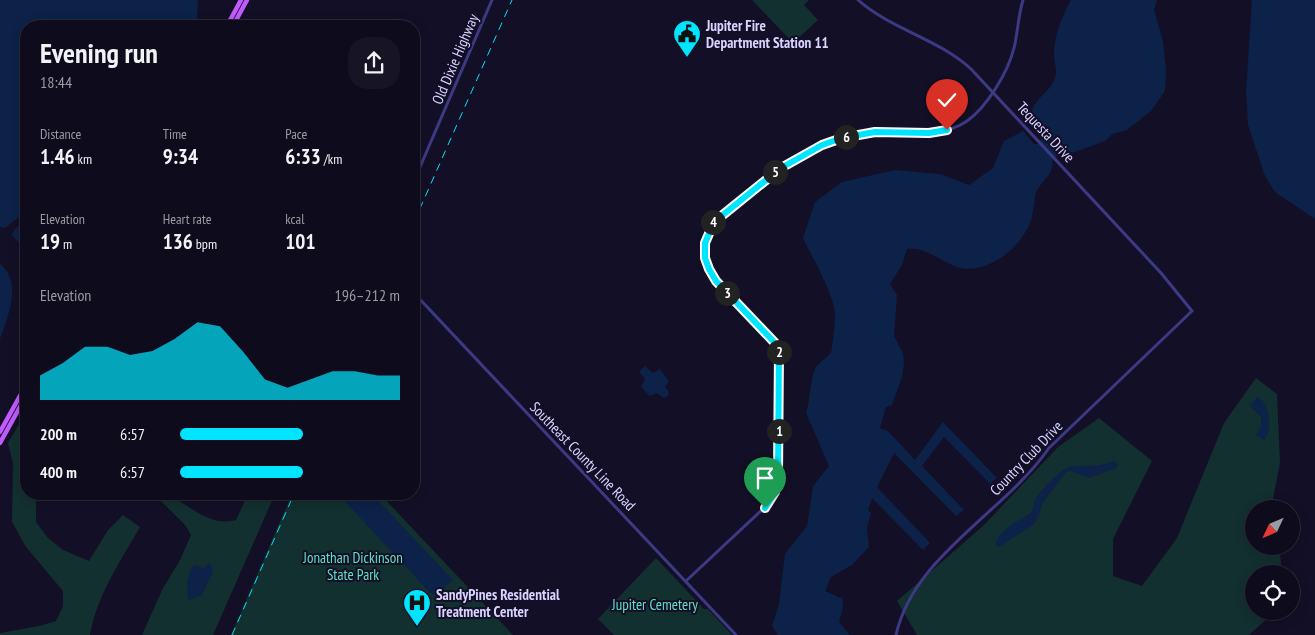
<!DOCTYPE html>
<meta charset="utf-8">
<style>
:root{--surface:#0e0b1c;--page:#171425;--text:#f1f3f6;--muted:#9b9ba3;--line:#2e2b3b;--accent:#00e5ff}
body{margin:0;font-family:"PT Sans Narrow",sans-serif;background:var(--page);color:var(--text);height:100vh;display:flex;flex-direction:column;font-size:19px;white-space:nowrap}
*{box-sizing:border-box;margin:0}
p{font-size:16px;color:var(--muted)}
.icon{flex:none;width:28px;height:28px;fill:none;stroke:currentColor;stroke-width:2;stroke-linecap:round;stroke-linejoin:round}
.map{position:relative;flex:1;overflow:hidden}
.panel{position:absolute;left:20px;top:20px;width:400px;height:480px;display:flex;flex-direction:column;background:var(--surface);border-radius:20px;box-shadow:0 2px 12px #0003,0 0 0 1px var(--line)}
.panel>*{flex:none}
.needle{width:32px;rotate:226deg}
.fabs{position:absolute;left:1245px;top:500px;display:grid;gap:10px}
.fabs a{display:grid;place-items:center;width:55px;height:55px;border-radius:50%;background:var(--surface);box-shadow:0 2px 12px #0003,0 0 0 1px var(--line);font-size:25px}
.pin{position:absolute;display:grid;place-items:center;width:42px;height:42px;color:#fff;margin:-51px -21px;border-radius:50% 50% 50% 0;rotate:-45deg;box-shadow:0 0 5px #0007}
.pin .icon{rotate:45deg}
.km{position:absolute;width:25px;height:25px;margin:-12px;border-radius:50%;background:#222;color:#fff;font-size:14px;line-height:25px;text-align:center}
.round{display:grid;place-items:center;flex:none;width:52px;height:52px;border-radius:20px;background:var(--page)}
.overview{display:flex;align-items:center;justify-content:space-between;height:85px;padding:0 20px}
h1{font-size:28px;font-weight:800;line-height:38px}
.figures{display:grid;grid-template-columns:repeat(3,1fr);gap:8px;height:85px;padding:5px 20px}
.figures div{display:grid;align-content:center}
.figures b{font-size:21px;font-weight:800}
.figures small{font-size:14px;font-weight:400}
.figures p{font-size:14px}
.chart{height:140px;padding:10px 20px}
.chart p{display:flex;justify-content:space-between}
.chart svg{width:100%;height:90px;margin-top:5px;fill:var(--accent);opacity:.7}
ul{padding:0 20px;list-style:none;font-size:16px}
li{display:grid;grid-template-columns:80px 60px 1fr;align-items:center;height:38px}
li i{height:12px;border-radius:6px;background:var(--accent)}
.map>svg:first-child{display:block}
.green{fill:#12302f}
.water{fill:#0c2248}
.lines{fill:none;stroke-linecap:round;stroke-linejoin:round}
.tertiary{stroke:#3d3a85;stroke-width:3}
.primary{stroke:#c25bff;stroke-width:4.5}
.rail{stroke:#00e5ff;stroke-width:1;stroke-dasharray:8 6;stroke-linecap:butt}
.route-casing{stroke:#fff;stroke-width:10}
.route{stroke:#00e5ff;stroke-width:6}
.labels{text-anchor:middle;dominant-baseline:central;stroke-width:4;stroke-linejoin:round;paint-order:stroke}
.poi-label{font-size:15px;font-weight:bold;fill:#d9d4ff;stroke:#130f26;text-anchor:start}
.street-label{font-size:15px;fill:#d9d4ff;stroke:#130f26}
.park-label{font-size:15px;fill:#5fe0c0;stroke:#130f26}
</style>
<div class="map">
<svg width="1315" height="635" viewBox="0 0 1315 635">
<rect width="100%" height="100%" fill="#130f26"/>
<g class="green">
<polygon points="752,0 809,0 804,5 818,20 793,43"/>
<polygon points="1256,378 1277,394 1280,463 1271,509 1254,509 1254,546 1278,546 1281,560 1281,574 1254,574 1254,611 1276,611 1251,633 1249,635 917,635 897,601 984,525 1058,447 1099,418 1152,461 1113,539 1113,576 1142,586 1177,538 1224,423"/>
<path d="M26,412V494H36V522L48,538L63,550L89,561L108,530L123,515L140,527C120,562 97,595 90,635H0V633L39,626L56,621L63,606V591L26,547L12,522L13,463L8,443Z"/>
<path d="M156,494C185,494 202,529 236,520L248,494H275L213,635H142L162,590L180,560L191,535L186,526L156,496Z"/>
<polygon points="292,494 380,494 513,635 231,635"/>
<polygon points="656,558 704,609 708,609 732,635 614,635 598,619"/>
</g>
<g class="water">
<polygon points="0,0 198,0 197,26 26,26 26,250 12,235 14,230 24,222 24,213 5,228 0,227"/>
<path d="M1071,0H1157L1154,10L1163,41L1166,71L1165,91L1151,111L1127,130L1112,134L1105,141L1075,152L1058,154L1052,160C1055,176 1037,183 1035,197C1034,205 1033,213 1031,220C1022,247 989,274 960,268C942,263 926,246 907,249L902,265L890,284L897,295L894,336L903,353L904,363L902,377L892,405L886,407L880,428L889,432L915,460L943,422L997,478L990,484L944,437L922,466L964,510L956,516L894,453L877,487L930,543L923,550L872,498L868,510L871,513L867,528L869,547L852,565L831,577L825,591L840,598L842,597L843,607L839,622L850,635H778L772,626L779,604L785,554L807,526L813,486L829,466L806,413C810,402 811,374 816,367C820,362 826,358 831,353C833,341 835,326 835,314C834,294 812,257 803,238L815,202L842,182L895,170L940,174L969,185L993,168L1004,141L1023,131L1034,144H1038L1042,137C1037,132 1031,125 1031,117C1031,100 1050,93 1055,78C1058,71 1054,63 1054,55C1054,36 1062,16 1071,0Z"/>
<polygon points="1252,0 1315,0 1315,219 1275,192 1265,176 1248,125 1246,91"/>
<path d="M0,264C23,282 8,316 0,339Z"/>
<polygon points="645,366 653,373 660,369 669,381 665,387 669,392 668,396 663,398 657,393 650,396 641,387 645,379 639,372"/>
<path d="M1257,397C1270,401 1273,432 1264,440L1256,435L1261,426V417L1250,406Z"/>
<path d="M1113,461L1118,463L1116,468L1089,478L1071,471L1066,472L1042,504L1039,515L1033,525L999,547L996,545C996,531 1019,521 1029,514C1034,510 1033,505 1035,500C1038,493 1058,473 1065,469C1077,462 1095,470 1113,461Z"/>
<polygon points="338,494 372,494 453,580 435,595 431,594"/>
<path d="M209,563L211,564L213,573C212,576 209,578 208,581C201,595 207,595 188,600L187,582L192,566L196,565L203,569Z"/>
</g>
<g class="lines">
<g class="tertiary">
<path d="M858,0C892,30 937,38 971,69L1161,273L1192,311L1049,448C1004,513 914,555 896,635"/>
<polyline points="414,181 492,0"/>
<polyline points="414,293 736,635"/>
<path d="M686,581L765,507L775,492L779,476V350L775,343C757,325 713,286 706,263C703,251 704,237 711,226C718,213 732,205 744,196C781,167 816,141 864,133C898,127 937,142 967,121C987,107 1008,72 1014,48C1018,32 1018,16 1023,0"/>
</g>
<g class="primary">
<polyline points="227,26 241,0"/>
<polyline points="233,26 247,0"/>
<polyline points="0,432 26,385"/>
<polyline points="0,443 26,396"/>
</g>
<g class="rail">
<polyline points="414,222 512,0"/>
<polyline points="232,635 294,494"/>
</g>
</g>
<g class="lines">
<defs>
<polyline id="route" points="765,508 775,492 778,476 779,350 775,343 716,281 709,269 705,258 705,243 714,222 781,168 822,145 842,138 875,132 929,133 947,130"/>
</defs>
<use href="#route" class="route-casing"/>
<use href="#route" class="route"/>
</g>
<defs>
<symbol id="civic-pin" viewBox="-11 -11 22 30"><path d="M0 17L-7.5 6A9.5 9.5 0 1 1 7.5 6Z" fill="#00e5ff" stroke="#130f26"/><path d="M-.6-6.5H3V-4.5H.6V-3L4-1V1h2V6H-6V1h2V-1L-.6-3ZM-1.2 2.5V6h2.4V2.5Z" fill="#111"/></symbol>
<symbol id="hospital-pin" viewBox="-11 -11 22 30"><path d="M0 17L-7.5 6A9.5 9.5 0 1 1 7.5 6Z" fill="#00e5ff" stroke="#130f26"/><path d="M-5-5h3v3.5h4V-5h3V5h-3V1.5h-4V5h-3Z" fill="#111"/></symbol>
</defs>
<g fill-rule="evenodd">
<use href="#civic-pin" x="671" y="18" width="32" height="43"/>
<use href="#hospital-pin" x="401" y="587" width="32" height="43"/>
</g>
<g class="labels">
<g class="poi-label">
<text x="706" y="25">Jupiter Fire<tspan x="706" dy="17">Department Station 11</tspan></text>
<text x="436" y="594">SandyPines Residential<tspan x="436" dy="17">Treatment Center</tspan></text>
</g>
<g class="street-label">
<text transform="translate(455 59) rotate(-67)">Old Dixie Highway</text>
<text transform="translate(1046 132) rotate(47)">Tequesta Drive</text>
<text transform="translate(583 456) rotate(46)">Southeast County Line Road</text>
<text transform="translate(1026 458) rotate(-46)">Country Club Drive</text>
</g>
<g class="park-label">
<text x="353" y="557">Jonathan Dickinson<tspan x="353" dy="17">State Park</tspan></text>
<text x="655" y="604">Jupiter Cemetery</text>
</g>
</g>
</svg>
<div class="fabs">
<a><svg class="needle" viewBox="-14 -14 28 28"><path d="M0-13l5 13h-10z" fill="#e53935"/><path d="M0 13l5-13h-10z" fill="#9b9ba3"/></svg></a>
<a><svg class="icon" aria-label="locate" viewBox="0 0 24 24"><circle cx="12" cy="12" r="6"/><path d="M12 2v4M12 18v4M2 12h4M18 12h4"/></svg></a>
</div>
<div class="pin" style="left:765px;top:508px;background:#1e9e55"><svg class="icon" aria-label="arrive" viewBox="0 0 24 24"><path d="M6 21V4h12l-3 4 3 4H6"/></svg></div>
<div class="pin" style="left:947px;top:130px;background:#d93025"><svg class="icon" aria-label="check" viewBox="0 0 24 24"><path d="M5 12l5 5 9-10"/></svg></div>
<b class="km" style="left:779px;top:431px">1</b>
<b class="km" style="left:779px;top:352px">2</b>
<b class="km" style="left:727px;top:293px">3</b>
<b class="km" style="left:713px;top:222px">4</b>
<b class="km" style="left:775px;top:172px">5</b>
<b class="km" style="left:846px;top:137px">6</b>
<section class="panel">
<div class="overview"><div><h1>Evening run</h1><p>18:44</p></div><a class="round"><svg class="icon" aria-label="share" viewBox="0 0 24 24"><path d="M12 15V3M7 8l5-5 5 5M5 13v7h14v-7"/></svg></a></div>
<div class="figures">
<div><p>Distance</p><b>1.46<small> km</small></b></div>
<div><p>Time</p><b>9:34</b></div>
<div><p>Pace</p><b>6:33<small> /km</small></b></div>
</div>
<div class="figures">
<div><p>Elevation</p><b>19<small> m</small></b></div>
<div><p>Heart rate</p><b>136<small> bpm</small></b></div>
<div><p>kcal</p><b>101</b></div>
</div>
<div class="chart"><p><span>Elevation</span>196–212 m</p>
<svg viewBox="0 0 160 44" preserveAspectRatio="none"><path d="M0 44V32L10 26L20 18L30 18L40 22L50 20L60 14L70 6L80 8L90 20L100 34L110 38L120 34L130 30L140 30L150 32L160 32V44z"/></svg>
</div>
<ul>
<li><b>200 m</b>6:57<i style="width:56%"></i></li>
<li><b>400 m</b>6:57<i style="width:56%"></i></li>
</ul>
</section>
</div>
